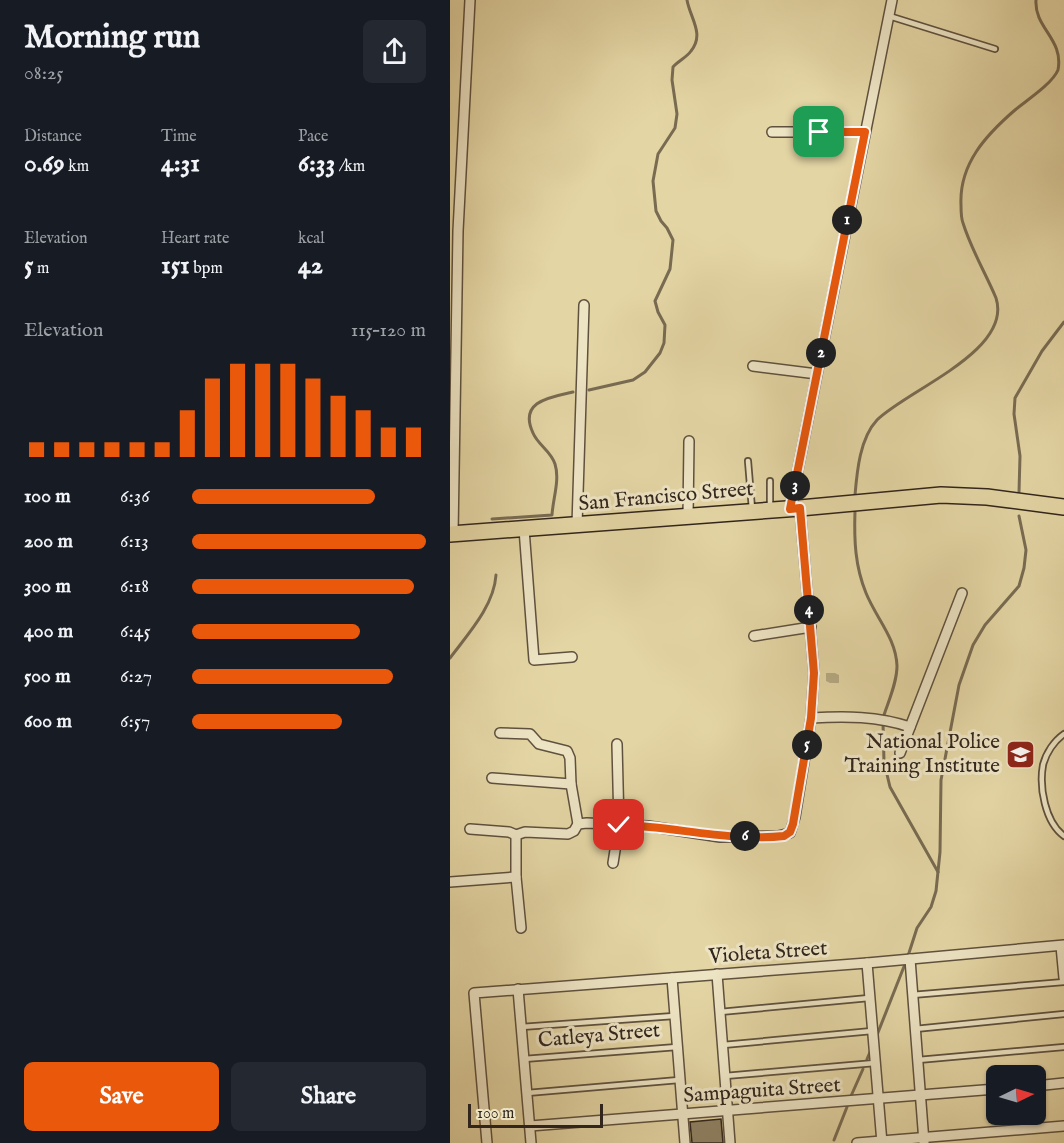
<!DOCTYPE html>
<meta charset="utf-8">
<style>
:root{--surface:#171b24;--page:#242831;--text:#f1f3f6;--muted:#9ea1a6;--accent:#ea580c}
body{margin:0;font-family:"IM FELL English",serif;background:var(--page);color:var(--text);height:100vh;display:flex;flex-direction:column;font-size:22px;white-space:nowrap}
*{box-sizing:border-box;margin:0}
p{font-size:20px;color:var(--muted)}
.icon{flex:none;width:33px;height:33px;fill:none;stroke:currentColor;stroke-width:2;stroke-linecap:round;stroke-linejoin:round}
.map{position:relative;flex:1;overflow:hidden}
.sheet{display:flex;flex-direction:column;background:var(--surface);width:450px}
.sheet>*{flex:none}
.needle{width:39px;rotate:85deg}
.buttons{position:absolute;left:536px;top:1065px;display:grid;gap:12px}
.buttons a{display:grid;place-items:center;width:60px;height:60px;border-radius:9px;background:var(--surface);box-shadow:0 2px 4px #0004;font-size:30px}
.scale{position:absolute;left:18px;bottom:15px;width:135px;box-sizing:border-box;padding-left:6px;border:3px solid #31251c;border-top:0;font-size:16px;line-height:21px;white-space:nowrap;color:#31251c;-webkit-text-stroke:4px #ede4c4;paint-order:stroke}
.pin{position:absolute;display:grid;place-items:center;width:51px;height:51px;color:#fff;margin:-26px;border-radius:12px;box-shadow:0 3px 9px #0006}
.km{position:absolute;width:30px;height:30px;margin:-15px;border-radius:50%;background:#222;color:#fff;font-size:16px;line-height:30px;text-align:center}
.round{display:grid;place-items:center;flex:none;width:63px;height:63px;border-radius:9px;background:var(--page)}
.head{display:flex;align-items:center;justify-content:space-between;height:102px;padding:0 24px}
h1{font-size:33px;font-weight:800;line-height:45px}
.metrics{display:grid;grid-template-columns:repeat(3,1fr);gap:9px;height:102px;padding:6px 24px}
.metrics div{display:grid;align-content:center}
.metrics b{font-size:26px;font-weight:800}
.metrics small{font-size:16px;font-weight:400}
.metrics p{font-size:16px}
.chart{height:168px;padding:12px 24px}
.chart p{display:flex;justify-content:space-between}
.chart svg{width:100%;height:108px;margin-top:6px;stroke:var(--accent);stroke-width:6}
.button{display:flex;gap:12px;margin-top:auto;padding:12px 24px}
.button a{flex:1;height:69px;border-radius:9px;background:var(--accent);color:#fff;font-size:24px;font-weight:800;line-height:69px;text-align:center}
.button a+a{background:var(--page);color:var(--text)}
ul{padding:0 24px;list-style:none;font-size:20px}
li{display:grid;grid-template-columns:96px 72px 1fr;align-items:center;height:45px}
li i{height:15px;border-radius:8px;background:var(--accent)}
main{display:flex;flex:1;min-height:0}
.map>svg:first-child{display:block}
.shadow{fill:#0003}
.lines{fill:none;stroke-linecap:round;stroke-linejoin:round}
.stream{stroke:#786b52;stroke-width:3}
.building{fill:#8e8163;stroke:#31251c;stroke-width:1.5}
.lane-casing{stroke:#5e513e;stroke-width:8}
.street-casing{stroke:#5e513e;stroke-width:12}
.primary-casing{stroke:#31251c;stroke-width:18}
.lane{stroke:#ede4c4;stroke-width:4.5}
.street{stroke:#ede4c4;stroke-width:9}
.primary{stroke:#e4d5a4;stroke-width:15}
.route-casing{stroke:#fff;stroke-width:12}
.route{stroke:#ea580c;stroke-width:8}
.labels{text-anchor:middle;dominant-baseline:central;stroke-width:6;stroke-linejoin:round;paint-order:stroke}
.street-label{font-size:21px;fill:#31251c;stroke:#ede4c4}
.poi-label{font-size:21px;fill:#31251c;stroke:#ede4c4;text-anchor:end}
</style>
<main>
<section class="sheet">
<div class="head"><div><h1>Morning run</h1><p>08:25</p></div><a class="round"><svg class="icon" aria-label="share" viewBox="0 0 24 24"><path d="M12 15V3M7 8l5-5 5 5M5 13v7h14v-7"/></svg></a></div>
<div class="metrics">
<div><p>Distance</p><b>0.69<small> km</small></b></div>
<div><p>Time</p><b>4:31</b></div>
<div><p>Pace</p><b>6:33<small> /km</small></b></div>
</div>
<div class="metrics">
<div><p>Elevation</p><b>5<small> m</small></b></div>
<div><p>Heart rate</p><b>151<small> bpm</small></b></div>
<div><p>kcal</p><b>42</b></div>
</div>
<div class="chart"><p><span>Elevation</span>115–120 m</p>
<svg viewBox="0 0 160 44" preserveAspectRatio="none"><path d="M5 44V38M15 44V38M25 44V38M35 44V38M45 44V38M55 44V38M65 44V25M75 44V12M85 44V6M95 44V6M105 44V6M115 44V12M125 44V19M135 44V25M145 44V32M155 44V32"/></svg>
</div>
<ul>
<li><b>100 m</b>6:36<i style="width:78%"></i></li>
<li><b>200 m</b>6:13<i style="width:100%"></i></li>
<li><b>300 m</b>6:18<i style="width:95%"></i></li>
<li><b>400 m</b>6:45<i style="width:72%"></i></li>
<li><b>500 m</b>6:27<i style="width:86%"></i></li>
<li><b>600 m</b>6:57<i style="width:64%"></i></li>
</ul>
<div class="button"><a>Save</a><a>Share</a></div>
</section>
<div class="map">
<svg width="614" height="1143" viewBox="0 0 614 1143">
<rect width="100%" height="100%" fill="#e4d5a4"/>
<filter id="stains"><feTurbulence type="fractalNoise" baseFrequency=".00333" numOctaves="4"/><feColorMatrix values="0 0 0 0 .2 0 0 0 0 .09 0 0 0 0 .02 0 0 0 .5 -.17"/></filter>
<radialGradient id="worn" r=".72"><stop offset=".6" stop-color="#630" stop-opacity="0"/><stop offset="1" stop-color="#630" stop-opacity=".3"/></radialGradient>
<g class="shadow">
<polygon points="376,673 385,673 389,675 389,683 380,683 376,681"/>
<polygon points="271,1121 275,1143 243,1143"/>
</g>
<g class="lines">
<g class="stream">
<path d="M139,390L183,380L195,372L210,353L214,343L215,325L208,312L205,301L220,269L223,240L217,228L211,221L206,211L203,181L208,154L225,128L227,114L222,80L223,67C228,61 236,58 241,51C255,34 240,18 237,0"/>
<polyline points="569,492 570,456 564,414 565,398 592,351 614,322"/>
<path d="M405,495C407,471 410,438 427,420C457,390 563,351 546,298C536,274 521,249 513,223C511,218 511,211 511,205C509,164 536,135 565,110C577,100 602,84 608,70C614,39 584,28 586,0"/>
<path d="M405,511C404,540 405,566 416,593C426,618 446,638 447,666C447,682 439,700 434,715"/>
<path d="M42,519L102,515C103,498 110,480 105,464C101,451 88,445 83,433C68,401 101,397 123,392"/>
<path d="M0,658C18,634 44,606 46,575"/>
<polyline points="433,723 434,762 440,787 488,872"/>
<polyline points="458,956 467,928 481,907 486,891 490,852 491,780 509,685 523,645 535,625 569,586 574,568 576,550 569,516"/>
<polyline points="427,1035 455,964"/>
<polyline points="417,1059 421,1050"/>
<polyline points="401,1096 413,1069"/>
<polyline points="384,1140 397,1107"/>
</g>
</g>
<polygon class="building" points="271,1119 273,1143 242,1143 240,1122"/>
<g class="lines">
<defs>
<g id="lane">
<polyline points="439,16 545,49"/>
<polyline points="298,461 302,509"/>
<polyline points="320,508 320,481"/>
<path d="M614,734C604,741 596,753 593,765C589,787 595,822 614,836"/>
<polyline points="462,995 614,982"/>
<polyline points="270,1012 419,998"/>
<polyline points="71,1027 224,1016"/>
<polyline points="465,1029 614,1014"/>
<polyline points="273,1045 422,1031"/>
<polyline points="74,1059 227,1047"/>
<polyline points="468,1060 614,1047"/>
<polyline points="275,1076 425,1063"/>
<polyline points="77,1093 229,1080"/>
</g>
<g id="street">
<polyline points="322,132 415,132"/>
<polyline points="303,366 367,374"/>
<polyline points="340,509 442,0"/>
<polyline points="238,516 239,441"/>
<polyline points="127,525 134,305"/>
<polyline points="74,529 84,660 122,657"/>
<polyline points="3,534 8,231 20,0"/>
<polyline points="304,636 361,627"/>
<path d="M361,718C395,716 428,716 460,727"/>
<polyline points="50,733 80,734 89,744 117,751 120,758 121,784 128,824"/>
<polyline points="450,753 512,593"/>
<polyline points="42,778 121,784"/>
<polyline points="20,829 59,832 66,835 75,832 118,834 124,831 128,824 137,823 198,826 270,837 328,836 340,833 345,817 361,718 364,673 350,508"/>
<polyline points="66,835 66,877 71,928"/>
<polyline points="163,863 169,825 167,744"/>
<polyline points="0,882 66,877"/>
<polyline points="611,946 614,978"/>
<polyline points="460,959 474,1142"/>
<polyline points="417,963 432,1143"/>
<polyline points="267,974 280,1143"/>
<polyline points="222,978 235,1143"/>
<polyline points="68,989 81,1143"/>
<polyline points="585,1086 614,1083"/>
<polyline points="80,1126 546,1089"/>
<polyline points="37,1143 24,993 417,963 614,945"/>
<polyline points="407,1143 614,1126"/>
</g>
<polyline id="primary" points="0,534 350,508 491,495 537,497 614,507"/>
</defs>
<use href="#lane" class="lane-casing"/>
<use href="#street" class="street-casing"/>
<use href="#primary" class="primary-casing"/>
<use href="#lane" class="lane"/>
<use href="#street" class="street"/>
<use href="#primary" class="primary"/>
</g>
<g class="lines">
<defs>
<path id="route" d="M169,825C224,826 278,842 334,836L340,832L343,824L361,718L364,673L350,508L340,509L415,132H369"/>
</defs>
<use href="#route" class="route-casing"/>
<use href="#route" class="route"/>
</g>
<defs>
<symbol id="university-square" viewBox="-11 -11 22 22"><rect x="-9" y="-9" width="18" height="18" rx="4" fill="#8f2418" stroke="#ede4c4"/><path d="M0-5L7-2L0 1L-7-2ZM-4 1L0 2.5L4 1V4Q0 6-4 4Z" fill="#fff"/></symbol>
</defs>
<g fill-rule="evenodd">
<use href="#university-square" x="554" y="738" width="33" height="33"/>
</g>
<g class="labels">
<g class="street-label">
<text transform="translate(216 497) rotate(-5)">San Francisco Street</text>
<text transform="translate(318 953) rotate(-4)">Violeta Street</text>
<text transform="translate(149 1036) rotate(-5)">Catleya Street</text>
<text transform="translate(312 1091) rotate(-4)">Sampaguita Street</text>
</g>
<g class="poi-label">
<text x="550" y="742">National Police<tspan x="550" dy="24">Training Institute</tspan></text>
</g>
</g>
<rect width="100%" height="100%" filter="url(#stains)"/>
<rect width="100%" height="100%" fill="url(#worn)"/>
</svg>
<div class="buttons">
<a><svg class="needle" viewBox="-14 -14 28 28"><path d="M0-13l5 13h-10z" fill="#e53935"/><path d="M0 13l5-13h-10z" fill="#9ea1a6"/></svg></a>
</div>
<div class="scale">100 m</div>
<div class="pin" style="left:369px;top:132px;background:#1e9e55"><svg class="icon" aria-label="arrive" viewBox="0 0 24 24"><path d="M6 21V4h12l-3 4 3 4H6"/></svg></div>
<div class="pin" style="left:169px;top:825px;background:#d93025"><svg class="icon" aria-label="check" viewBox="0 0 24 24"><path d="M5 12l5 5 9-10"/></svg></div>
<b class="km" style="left:397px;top:220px">1</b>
<b class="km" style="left:371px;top:353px">2</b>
<b class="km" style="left:345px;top:486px">3</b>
<b class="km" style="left:359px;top:610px">4</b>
<b class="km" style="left:357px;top:745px">5</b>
<b class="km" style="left:295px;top:836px">6</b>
</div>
</main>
